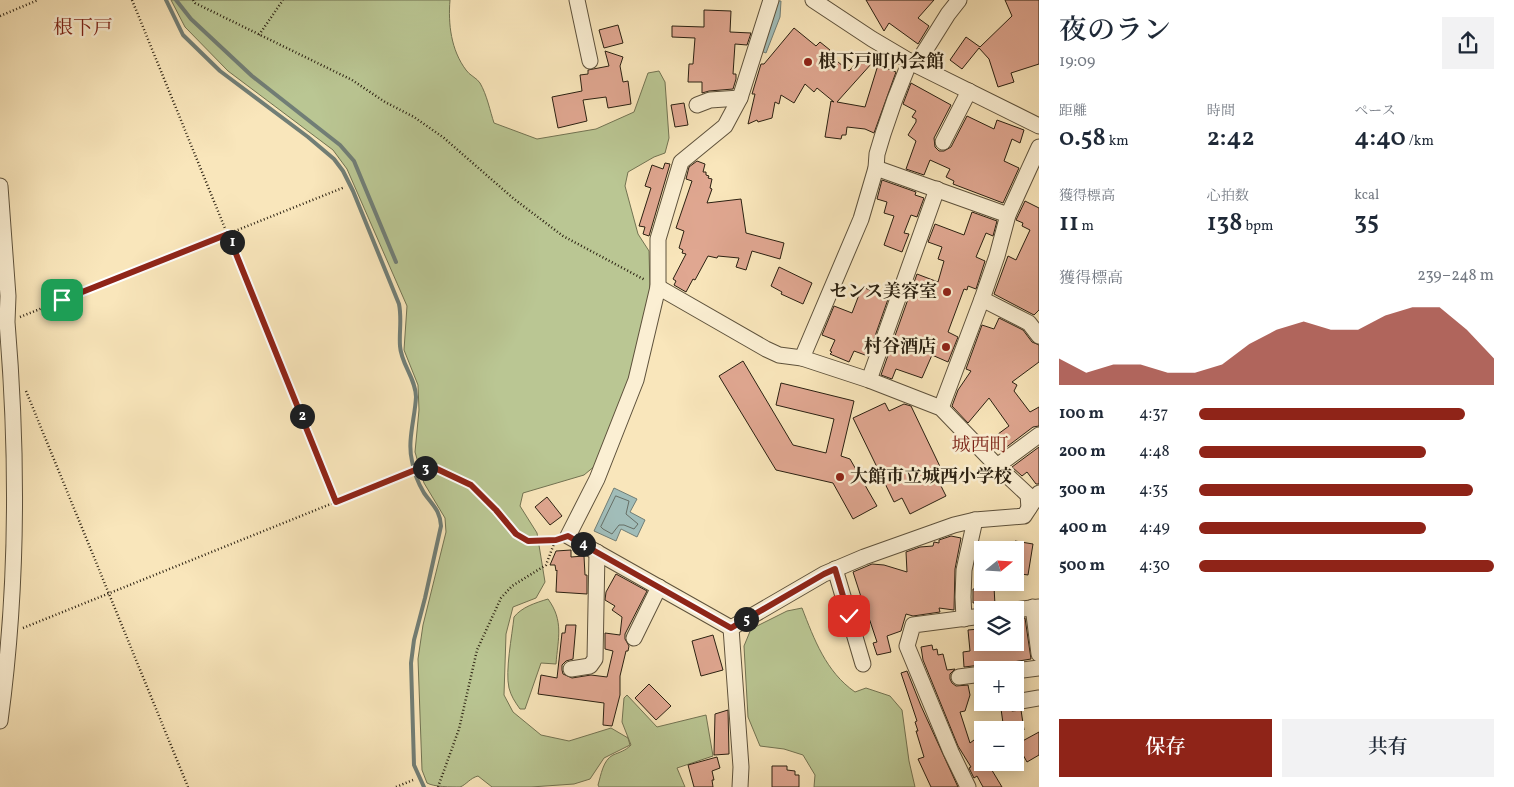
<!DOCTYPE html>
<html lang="ja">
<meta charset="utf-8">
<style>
:root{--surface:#fff;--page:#f2f2f3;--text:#1f2937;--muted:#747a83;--accent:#8f2418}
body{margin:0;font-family:Vollkorn,"Noto Serif JP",serif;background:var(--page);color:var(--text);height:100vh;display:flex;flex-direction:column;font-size:19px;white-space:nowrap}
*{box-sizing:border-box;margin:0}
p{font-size:16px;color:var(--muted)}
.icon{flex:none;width:28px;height:28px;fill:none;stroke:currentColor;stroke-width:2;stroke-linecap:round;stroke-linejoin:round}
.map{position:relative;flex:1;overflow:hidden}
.details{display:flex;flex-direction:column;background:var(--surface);width:475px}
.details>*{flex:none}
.needle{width:32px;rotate:72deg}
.tools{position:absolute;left:974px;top:541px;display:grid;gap:10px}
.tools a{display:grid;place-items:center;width:50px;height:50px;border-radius:0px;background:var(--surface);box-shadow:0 2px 12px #0003;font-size:25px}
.pin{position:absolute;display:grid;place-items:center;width:42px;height:42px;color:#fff;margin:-21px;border-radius:10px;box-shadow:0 2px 8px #0006}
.km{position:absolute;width:25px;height:25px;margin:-12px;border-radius:50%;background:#222;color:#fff;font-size:14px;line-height:25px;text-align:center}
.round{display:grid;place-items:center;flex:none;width:52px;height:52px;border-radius:0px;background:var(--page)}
.summary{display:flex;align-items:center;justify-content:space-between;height:85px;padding:0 20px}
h1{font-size:28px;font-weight:600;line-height:38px}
.metrics{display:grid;grid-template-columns:repeat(3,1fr);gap:8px;height:85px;padding:5px 20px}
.metrics div{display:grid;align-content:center}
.metrics b{font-size:25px;font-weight:600}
.metrics small{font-size:14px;font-weight:400}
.metrics p{font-size:14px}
.chart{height:140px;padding:10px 20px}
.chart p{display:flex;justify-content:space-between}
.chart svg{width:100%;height:90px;margin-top:5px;fill:var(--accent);opacity:.7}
.button{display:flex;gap:10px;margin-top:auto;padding:10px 20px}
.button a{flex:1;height:58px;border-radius:0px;background:var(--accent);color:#fff;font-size:20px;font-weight:600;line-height:58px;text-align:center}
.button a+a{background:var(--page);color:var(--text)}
ul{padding:0 20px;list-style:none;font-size:16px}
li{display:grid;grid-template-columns:80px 60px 1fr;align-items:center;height:38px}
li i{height:12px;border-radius:6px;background:var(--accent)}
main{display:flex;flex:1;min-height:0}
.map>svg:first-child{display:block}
.green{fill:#bac693;stroke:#727352}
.water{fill:#a1bdb9;stroke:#717e76}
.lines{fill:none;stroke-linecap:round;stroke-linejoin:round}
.shore{stroke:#666e65;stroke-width:1}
.stream{stroke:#717e76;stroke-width:4}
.building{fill:#e0a791;stroke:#2a2011}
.street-casing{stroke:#5e523c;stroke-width:17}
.path{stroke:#2a2011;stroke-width:2.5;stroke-dasharray:1 2.5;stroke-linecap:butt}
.street{stroke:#fbefd3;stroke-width:15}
.route-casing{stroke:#fff;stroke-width:10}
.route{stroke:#8f2418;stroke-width:6}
.poi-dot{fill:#8f2418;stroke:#fbefd3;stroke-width:2}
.labels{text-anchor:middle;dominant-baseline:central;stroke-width:5;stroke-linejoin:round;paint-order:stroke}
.poi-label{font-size:18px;font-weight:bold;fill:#2a2011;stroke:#fbefd3;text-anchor:start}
.neighbourhood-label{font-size:19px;fill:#7a1f14;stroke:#fbefd3}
.quarter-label{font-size:20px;fill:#7a1f14;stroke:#fbefd3}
</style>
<main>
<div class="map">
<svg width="1039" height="787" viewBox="0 0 1039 787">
<rect width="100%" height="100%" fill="#f9e6bb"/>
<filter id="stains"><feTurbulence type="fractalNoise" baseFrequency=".004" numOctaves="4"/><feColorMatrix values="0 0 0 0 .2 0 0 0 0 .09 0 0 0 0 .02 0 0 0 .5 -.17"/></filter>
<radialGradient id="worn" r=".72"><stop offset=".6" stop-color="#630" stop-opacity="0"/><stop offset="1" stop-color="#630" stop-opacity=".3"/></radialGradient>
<g class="green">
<path d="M171,0H450C448,24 451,50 466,70C469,75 477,78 480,83C487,95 490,111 494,123L537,139L596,129L634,112L648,73L659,71L665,82L669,138L665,153L654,157L628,172L625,186L638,234L649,251L650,290L632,374L596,465L584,475L523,493L520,506L537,533L545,582L536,598L513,607L506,634L504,695L513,712L541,735L569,741L611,728L628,738L630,745L604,758L590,779L574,784L531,787H492L478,776C470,778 466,785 460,787C451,787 434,787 427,783L422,770L418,659L423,625L446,532L445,518L424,483L415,452L419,410L418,385L404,350L407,306L347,169L333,150L228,71L185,27Z"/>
<path d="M548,599C564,621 558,638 556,664L541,663L525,709H520C515,702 511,696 509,688C505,671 512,636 514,617C522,607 535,603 548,599Z"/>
<path d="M802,608C814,639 826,672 855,692L866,688L890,696L902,710L909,761L915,787H814L815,775L803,755L784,749L760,746L748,717L744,646L751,629L787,611Z"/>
<path d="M627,695L657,727L706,715L713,756L677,768L685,787H599L598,785C601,775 603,760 613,755C620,752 625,751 631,745L622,722L624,698Z"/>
</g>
<g class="water">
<polygon points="775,1 781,1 780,17 766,53 761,51"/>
<polygon points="614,488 637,499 630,512 645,520 637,537 621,529 616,541 594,531"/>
</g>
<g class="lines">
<polygon class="shore" points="616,496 629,501 626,514 638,524 634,529 624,525 619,525 612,534 603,529 601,527"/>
<g class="stream">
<path d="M166,0L183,35L220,71L308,137L334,159L343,171L353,191L399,304C402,319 399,332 400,346C401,364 416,379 416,397C415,418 407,441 412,461C414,473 418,483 424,493C433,506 440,510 441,526L425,598L414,640L411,663L414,765L424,787"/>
<polyline points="176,0 191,19 252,76 340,145 354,161 396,262"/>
</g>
</g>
<g class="building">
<polygon points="866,0 934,0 918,18 929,26 918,44 889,23 884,31"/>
<polygon points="1005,0 1039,0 1039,64 1011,73 1014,82 998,87 989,59 979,48 962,69 950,60 966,37 980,47 1012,16"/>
<polygon points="704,10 731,11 730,32 751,33 747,45 735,44 733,74 736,74 736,79 733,89 709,91 702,93 702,82 688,82 689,64 693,64 695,38 672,37 672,26 704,27"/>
<polygon points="618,25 623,43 604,48 599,30"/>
<polygon points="794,28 816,46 820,42 830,50 827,53 849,71 860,59 872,63 837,102 865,107 878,65 896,72 874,133 865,129 847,127 846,135 842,135 841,139 825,137 831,101 834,102 817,88 814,92 805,84 794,103 781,95 779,104 775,102 772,118 758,122 757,120 748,124 755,94 752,94 761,64 764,64"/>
<polygon points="605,51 623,57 620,66 623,82 628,81 631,104 608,108 606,97 583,100 587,121 558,128 552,97 582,91 580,75 588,74 588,70 609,66"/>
<polygon points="911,83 951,105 934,138 935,147 939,151 944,151 951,147 967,116 994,129 997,120 1024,130 1020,143 1012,139 1004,161 1019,168 1003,203 953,184 954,181 946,177 950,169 930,160 924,175 906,169 916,141 908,135 916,122 916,119 912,117 916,111 903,104"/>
<polygon points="684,103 688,125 675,127 671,105"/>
<polygon points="697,161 705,164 703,172 706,172 706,175 709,176 708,178 712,179 710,188 712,189 707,203 741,199 746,233 784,243 780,259 752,251 746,270 736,267 739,258 718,256 717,258 708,256 695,280 693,279 686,292 674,285 676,281 673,279 686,254 682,253 683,250 679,248 684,231 676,228 692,181 686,179 689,167"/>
<polygon points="665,163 670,164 649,236 643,234 645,227 639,226 651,188 645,186 652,165 663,169"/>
<polygon points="882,180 916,192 915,195 924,198 917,217 911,215 904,233 909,234 902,252 884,245 894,216 884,213 887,202 877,199"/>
<polygon points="1025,201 1039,208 1039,310 1034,315 994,294 1008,256 1016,260 1030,230 1022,226 1023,223 1016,220"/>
<polygon points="972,212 997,221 993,236 986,233 976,257 985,261 976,289 968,286 967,290 964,289 948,332 958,337 948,362 932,355 922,378 896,369 892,379 881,375 917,274 938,282 944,261 938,259 942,247 928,242 935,224 964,235"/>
<polygon points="779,267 812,283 803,304 781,294 782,292 771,286"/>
<polygon points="890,284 893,285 868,356 854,351 849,362 830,354 832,352 830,351 835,340 822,335 834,306 852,313 862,287 886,296"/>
<polygon points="999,318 1023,330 1032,342 1039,345 1039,362 1012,382 1017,385 1014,391 1030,412 1039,407 1039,426 1033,427 1000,452 991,441 995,438 994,437 1009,426 989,398 968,423 952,406 958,390 971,371 966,369 982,325 994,329"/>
<polygon points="743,361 793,445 826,453 834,419 776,405 781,383 854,401 841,456 850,459 877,506 853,519 833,483 776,470 719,376"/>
<polygon points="885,403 889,411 904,404 911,406 945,477 938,480 946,496 910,514 902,498 894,502 853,418"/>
<polygon points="1039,447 1039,484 1036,484 1027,472 1022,476 1012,467"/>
<polygon points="547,497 562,516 550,525 535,507"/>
<polygon points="951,536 961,538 955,569 954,610 939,608 940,612 913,616 906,614 901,631 887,636 891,652 877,655 873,643 877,642 869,618 865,619 860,604 863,603 853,572 872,564 884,565 907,572 906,552 920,547 933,546 934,542 939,543 939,540"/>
<polygon points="1015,541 1033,544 1028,575 1015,573"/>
<polygon points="980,542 982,543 982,567 975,565"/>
<polygon points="571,550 571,557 584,556 585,575 587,575 587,594 556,592 557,570 556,571 555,565 550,565 556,551"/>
<polygon points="616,574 647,591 625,634 625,639 629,646 628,651 626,651 620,676 620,695 612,726 603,725 604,703 538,694 541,675 557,678 562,633 565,633 566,625 576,625 573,659 566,661 562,665 562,670 563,674 572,678 591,675 607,677 613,651 605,649 605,633 620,635 622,617 612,610 615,606 605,600 606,592"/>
<polygon points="994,587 995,605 985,606 985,602 973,603 973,589"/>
<polygon points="1025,618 1031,659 1013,662 1009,664 1006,668 1001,669 990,669 986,666 981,665 964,667 963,652 970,651 968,630 979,629 980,642 1015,642 1015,637 1017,637 1015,619"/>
<polygon points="713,635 723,670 701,676 692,641"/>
<polygon points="932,645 933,650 937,649 938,655 943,654 947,670 955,669 950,674 950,679 952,683 956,686 968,685 970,695 965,711 960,712 970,743 974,740 979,749 982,746 982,762 987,762 1002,787 983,787 977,776 974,778 969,768 971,767 958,746 923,660 921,647"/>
<polygon points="907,671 921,706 958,787 931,787 918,759 924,757 916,731 918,731 915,722 917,721 901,673"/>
<polygon points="649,684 671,706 656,720 635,698"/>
<polygon points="1008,708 1012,711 1021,710 1024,730 1004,730 1001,709"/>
<polygon points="728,710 729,754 714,755 715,714"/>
<polygon points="1039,732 1039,755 1027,762 1017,744"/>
<polygon points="717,757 720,768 712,771 714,780 712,780 713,787 694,787 688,765"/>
<polygon points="772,766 787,766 787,770 795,771 795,775 799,775 799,787 772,787"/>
</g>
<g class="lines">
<defs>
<g id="street">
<polyline points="577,0 590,61"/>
<polyline points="813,0 872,39 916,65 1039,126"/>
<polyline points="916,65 948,14 959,0"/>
<polyline points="697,105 710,100 740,98"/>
<polyline points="943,142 969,91"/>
<polyline points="876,168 1008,215"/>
<path d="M0,186L8,296L7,322C18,454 18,589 0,721"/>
<polyline points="658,287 766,349 779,355 802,358 869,380 941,408 997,466 1028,495 1029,508"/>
<polyline points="982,299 1029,323 1039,336"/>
<polyline points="802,358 861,219 876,168 877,154 883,134 895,99 910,61"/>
<polyline points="869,380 937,189"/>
<polyline points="941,408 982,299 997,256 1008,215 1039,147"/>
<polyline points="997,466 1039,435"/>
<polyline points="835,569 863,664"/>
<polyline points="1033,607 1039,654"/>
<polyline points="1015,610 1039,607"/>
<polyline points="964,619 963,597 964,570 975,520"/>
<polyline points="731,628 568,536 597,479 636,380 658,287 658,239 681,162 725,126 740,98 771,0"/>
<polyline points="731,628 824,574 864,557 954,525 975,520 1024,516 1039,493"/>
<polyline points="731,628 741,767 740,787"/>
<polyline points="634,638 659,587"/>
<polyline points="571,669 590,666 595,659 597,552"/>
<polyline points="1015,671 1039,668"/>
<polyline points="959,677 982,674"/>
<polyline points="1015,702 1039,698"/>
<polyline points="968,787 951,752 907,646 913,625 982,616"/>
</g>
</defs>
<use href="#street" class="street-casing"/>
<g class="path">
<polyline points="132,0 336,501"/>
<polyline points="193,0 195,3 352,80 385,102 414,117 444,138 514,199 563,236 645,280"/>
<polyline points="0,16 38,0"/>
<polyline points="259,35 283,0"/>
<polyline points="20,317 345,187"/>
<polyline points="26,391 188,787"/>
<path d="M23,628L420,468C453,471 477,487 498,512C506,521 516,538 529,541C536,543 548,540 556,539"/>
<polyline points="396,787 413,780"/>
<polyline points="438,787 459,729 477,650 501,598 512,586 546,565 555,541"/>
</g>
<use href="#street" class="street"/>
</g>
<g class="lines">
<defs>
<polyline id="route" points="62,300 228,234 336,502 420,468 437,469 471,485 496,510 516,534 528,541 556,540 568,536 731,628 824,574 835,569 849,616"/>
</defs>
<use href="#route" class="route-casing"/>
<use href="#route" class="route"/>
</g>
<g class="poi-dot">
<circle cx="808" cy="62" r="5"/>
<circle cx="947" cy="292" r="5"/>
<circle cx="946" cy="347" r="5"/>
<circle cx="840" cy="477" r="5"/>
</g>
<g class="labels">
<g class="poi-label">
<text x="818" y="62">根下戸町内会館</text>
<text x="937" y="292" text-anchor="end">センス美容室</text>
<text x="936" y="347" text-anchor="end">村谷酒店</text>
<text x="850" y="477">大館市立城西小学校</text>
</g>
<g class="neighbourhood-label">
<text x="980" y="446">城西町</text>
</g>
<g class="quarter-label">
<text x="83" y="29">根下戸</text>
</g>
</g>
<rect width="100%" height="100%" filter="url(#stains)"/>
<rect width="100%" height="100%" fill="url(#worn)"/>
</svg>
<div class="tools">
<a><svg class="needle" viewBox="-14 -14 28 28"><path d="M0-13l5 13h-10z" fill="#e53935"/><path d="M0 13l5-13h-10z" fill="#747a83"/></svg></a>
<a><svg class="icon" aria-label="layers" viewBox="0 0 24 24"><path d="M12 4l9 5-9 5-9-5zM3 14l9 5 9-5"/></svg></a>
<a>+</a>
<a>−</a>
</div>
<div class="pin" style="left:62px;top:300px;background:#1e9e55"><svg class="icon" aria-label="arrive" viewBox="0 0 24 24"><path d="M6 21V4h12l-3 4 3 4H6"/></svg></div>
<div class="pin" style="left:849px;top:616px;background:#d93025"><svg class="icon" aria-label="check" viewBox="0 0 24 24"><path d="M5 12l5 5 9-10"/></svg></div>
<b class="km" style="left:232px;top:242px">1</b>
<b class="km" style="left:302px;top:416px">2</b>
<b class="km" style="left:425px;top:468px">3</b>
<b class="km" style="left:583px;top:544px">4</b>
<b class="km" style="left:746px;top:619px">5</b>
</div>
<section class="details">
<div class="summary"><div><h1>夜のラン</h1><p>19:09</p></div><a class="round"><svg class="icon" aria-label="share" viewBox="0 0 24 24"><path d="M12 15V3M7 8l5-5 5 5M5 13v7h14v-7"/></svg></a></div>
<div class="metrics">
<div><p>距離</p><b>0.58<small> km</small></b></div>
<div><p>時間</p><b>2:42</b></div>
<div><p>ペース</p><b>4:40<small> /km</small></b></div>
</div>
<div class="metrics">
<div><p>獲得標高</p><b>11<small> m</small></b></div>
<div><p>心拍数</p><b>138<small> bpm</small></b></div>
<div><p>kcal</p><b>35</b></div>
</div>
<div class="chart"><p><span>獲得標高</span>239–248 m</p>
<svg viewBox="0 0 160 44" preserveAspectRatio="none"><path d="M0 44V31L10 38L20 34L30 34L40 38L50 38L60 34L70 24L80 17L90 13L100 17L110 17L120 10L130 6L140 6L150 17L160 31V44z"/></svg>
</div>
<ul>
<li><b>100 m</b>4:37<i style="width:90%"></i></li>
<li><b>200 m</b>4:48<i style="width:77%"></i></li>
<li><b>300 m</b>4:35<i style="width:93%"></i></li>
<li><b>400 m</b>4:49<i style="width:77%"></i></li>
<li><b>500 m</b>4:30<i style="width:100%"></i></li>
</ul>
<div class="button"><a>保存</a><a>共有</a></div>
</section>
</main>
